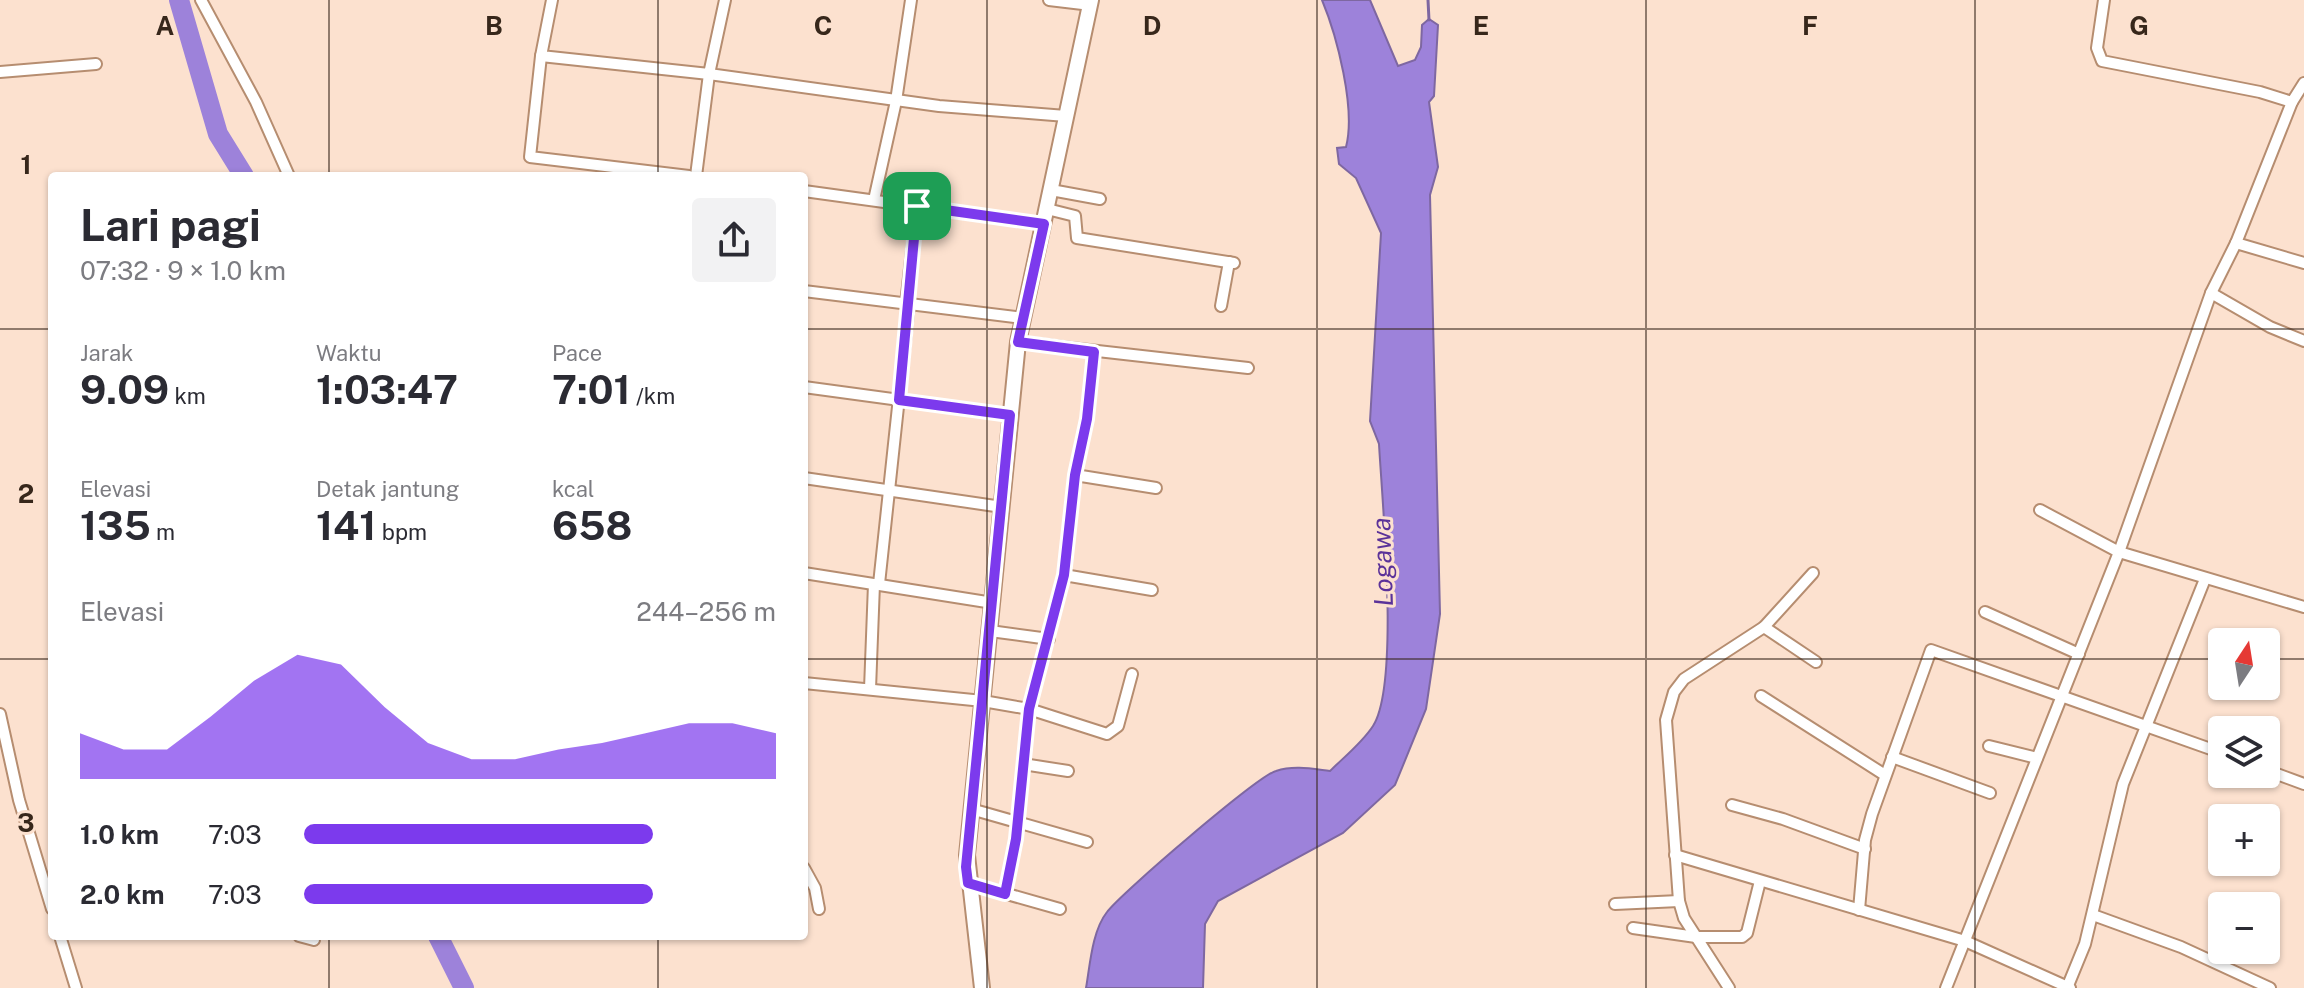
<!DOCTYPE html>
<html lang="id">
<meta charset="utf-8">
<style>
:root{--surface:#fff;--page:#f2f2f3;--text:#2b2b33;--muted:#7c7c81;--accent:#7c3aed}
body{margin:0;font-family:"Public Sans",sans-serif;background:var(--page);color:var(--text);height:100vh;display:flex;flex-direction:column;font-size:30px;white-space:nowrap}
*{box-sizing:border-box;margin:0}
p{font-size:26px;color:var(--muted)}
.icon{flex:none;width:44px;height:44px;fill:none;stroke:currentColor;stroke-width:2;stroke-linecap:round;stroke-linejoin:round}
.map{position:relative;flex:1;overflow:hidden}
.details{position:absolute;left:48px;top:172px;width:760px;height:768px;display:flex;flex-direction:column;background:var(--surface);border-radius:8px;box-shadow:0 2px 6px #0004}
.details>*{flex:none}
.needle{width:52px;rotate:12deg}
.fabs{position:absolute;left:2208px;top:628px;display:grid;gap:16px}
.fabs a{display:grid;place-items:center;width:72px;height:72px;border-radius:8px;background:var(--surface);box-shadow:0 2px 6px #0004;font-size:40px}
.pin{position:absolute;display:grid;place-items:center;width:68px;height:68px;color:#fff;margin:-34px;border-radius:16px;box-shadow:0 4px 12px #0006}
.round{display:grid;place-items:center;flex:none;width:84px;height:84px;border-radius:8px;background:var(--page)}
.head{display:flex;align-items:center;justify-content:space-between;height:136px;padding:0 32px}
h1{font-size:44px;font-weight:700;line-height:60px}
.stats{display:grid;grid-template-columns:repeat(3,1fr);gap:12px;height:136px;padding:8px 32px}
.stats div{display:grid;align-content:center}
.stats b{font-size:40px;font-weight:700}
.stats small{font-size:22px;font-weight:400}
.stats p{font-size:22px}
.chart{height:224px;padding:16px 32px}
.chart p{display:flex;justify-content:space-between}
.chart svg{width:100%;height:144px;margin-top:8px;fill:var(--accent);opacity:.7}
ul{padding:0 32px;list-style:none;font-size:26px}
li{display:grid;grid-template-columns:128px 96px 1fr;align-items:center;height:60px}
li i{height:20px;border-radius:10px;background:var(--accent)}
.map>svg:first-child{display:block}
.water{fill:#9d82da;stroke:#7e67a1;stroke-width:2}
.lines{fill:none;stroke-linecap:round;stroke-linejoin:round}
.stream{stroke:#7e67a1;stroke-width:3}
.river{stroke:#9d82da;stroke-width:20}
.street-casing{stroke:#b68d70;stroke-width:14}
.secondary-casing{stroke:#b68d70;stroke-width:18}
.street{stroke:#fff;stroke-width:10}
.secondary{stroke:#fff;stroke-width:14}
.route-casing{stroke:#fff;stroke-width:16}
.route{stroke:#7c3aed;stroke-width:10}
.grid{fill:none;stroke:#37271b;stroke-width:2;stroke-opacity:0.55}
.labels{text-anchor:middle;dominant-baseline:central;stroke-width:6;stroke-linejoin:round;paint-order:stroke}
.water-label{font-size:26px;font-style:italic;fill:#5b3299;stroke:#fce1cf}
.grid-label{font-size:26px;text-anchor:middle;font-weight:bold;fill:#37271b;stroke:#fce1cf;stroke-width:6;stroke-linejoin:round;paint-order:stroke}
</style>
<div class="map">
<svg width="2304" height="988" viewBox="0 0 2304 988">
<rect width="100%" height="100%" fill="#fce1cf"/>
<path class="water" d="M1322,0H1370L1398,66L1415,60L1421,47L1422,25L1429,19L1438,25L1434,96L1429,102L1438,167L1430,195L1440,614L1426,709L1395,785L1343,833L1218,901L1205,924L1203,988H1086C1090,965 1092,931 1107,912C1121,893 1258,776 1276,771C1294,765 1313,769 1330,771C1344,757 1362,743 1373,726C1400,684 1382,500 1379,444L1370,421L1381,233L1356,178L1339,164L1337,148L1346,147C1356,109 1337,36 1322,0Z"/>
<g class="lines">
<polyline class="stream" points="1428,0 1429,20"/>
<g class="river">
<polyline points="179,0 218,134 244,176"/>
<polyline points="438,936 464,988"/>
</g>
<defs>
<g id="street">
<polyline points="201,0 256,102 289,176"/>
<polyline points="552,0 541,56 709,74 696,176"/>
<polyline points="725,0 709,74 939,106 1066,116"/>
<polyline points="1049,0 1091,5"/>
<polyline points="2104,0 2097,48 2102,61 2260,92 2292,102 2236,243 2211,293 2119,552 2304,607"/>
<polyline points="541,56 530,157 689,176"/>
<polyline points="0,72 96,64"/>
<polyline points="2292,102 2304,83"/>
<polyline points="1051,190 1100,199"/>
<polyline points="804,191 1044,224"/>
<polyline points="874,200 896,101 911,0"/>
<polyline points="1047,209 1075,216 1077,238 1234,263"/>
<polyline points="2236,243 2304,263"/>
<polyline points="804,291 1023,318"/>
<polyline points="2211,293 2270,327 2304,341"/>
<polyline points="906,304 917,206"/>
<polyline points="1221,306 1229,262"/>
<polyline points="1018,342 1248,368"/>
<polyline points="804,387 1010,415"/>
<polyline points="1075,475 1156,488"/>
<polyline points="804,478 1002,507"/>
<polyline points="804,573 993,603"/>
<polyline points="1064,575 1152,590"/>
<polyline points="879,584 909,304"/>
<polyline points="1985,612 2079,654"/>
<polyline points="1764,627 1816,662"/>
<polyline points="990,631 1049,639"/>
<polyline points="804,683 983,701 1029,709 1107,734 1118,726 1132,674"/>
<polyline points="870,689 874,584"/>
<polyline points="1761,696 1885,775"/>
<polyline points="0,714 19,800 52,909"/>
<polyline points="1989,746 2037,758"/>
<polyline points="1892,757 1990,793"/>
<polyline points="1023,764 1068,771"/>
<polyline points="2266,770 2304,784"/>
<polyline points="1732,805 1783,819 1865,849"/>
<polyline points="971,809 1087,842"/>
<polyline points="1675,855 1965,941 2070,988"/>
<polyline points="804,868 815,888 819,909"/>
<polyline points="968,883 1060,909"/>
<polyline points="1005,894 1016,839 1029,709 1064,575 1075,475 1087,419 1094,352"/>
<polyline points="1615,904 1679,901"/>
<polyline points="1859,910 1865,840 1872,814 1931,650 2222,753"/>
<polyline points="2093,915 2181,947 2270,988"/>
<polyline points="1633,928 1696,937 1742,937 1747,933 1760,881"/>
<polyline points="60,936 76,988"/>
<polyline points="299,936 314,940"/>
<polyline points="1729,988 1684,918 1679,901 1666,720 1674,692 1684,679 1764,627 1813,573"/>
<polyline points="1946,988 2119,552 2040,510"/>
<polyline points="2067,988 2085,944 2123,784 2205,579"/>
</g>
<polyline id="secondary" points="982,988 967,855 1018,342 1091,0"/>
</defs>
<use href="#street" class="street-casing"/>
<use href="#secondary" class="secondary-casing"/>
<use href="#street" class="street"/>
<use href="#secondary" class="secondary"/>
</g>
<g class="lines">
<defs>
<polygon id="route" points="917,206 1044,224 1018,342 1094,352 1087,419 1075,475 1064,575 1029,709 1016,839 1005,894 968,883 966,867 1010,415 899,400"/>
</defs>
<use href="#route" class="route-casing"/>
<use href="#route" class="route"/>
</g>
<path class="grid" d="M329,0V176M658,0V176M987,0V988M1317,0V988M1646,0V988M1975,0V988M0,329H52M804,329H2304M0,659H52M804,659H2222M2266,659H2304M329,936V988M658,936V988"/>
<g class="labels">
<g class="water-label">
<text transform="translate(1382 562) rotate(-92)">Logawa</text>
</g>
</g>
<g class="grid-label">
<text x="165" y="35">A</text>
<text x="494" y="35">B</text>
<text x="823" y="35">C</text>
<text x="1152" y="35">D</text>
<text x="1481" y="35">E</text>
<text x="1810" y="35">F</text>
<text x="2139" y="35">G</text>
<text x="26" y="174">1</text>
<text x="26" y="503">2</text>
<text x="26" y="832">3</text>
</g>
</svg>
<div class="fabs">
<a><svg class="needle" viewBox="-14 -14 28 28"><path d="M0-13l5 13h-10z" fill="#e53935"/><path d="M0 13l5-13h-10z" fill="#7c7c81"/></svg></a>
<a><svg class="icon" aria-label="layers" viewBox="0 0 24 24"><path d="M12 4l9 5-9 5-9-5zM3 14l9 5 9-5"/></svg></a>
<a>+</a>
<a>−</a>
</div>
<div class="pin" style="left:917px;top:206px;background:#1e9e55"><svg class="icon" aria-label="arrive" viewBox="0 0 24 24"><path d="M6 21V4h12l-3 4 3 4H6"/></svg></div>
<section class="details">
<div class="head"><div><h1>Lari pagi</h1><p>07:32 · 9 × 1.0 km</p></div><a class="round"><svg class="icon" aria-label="share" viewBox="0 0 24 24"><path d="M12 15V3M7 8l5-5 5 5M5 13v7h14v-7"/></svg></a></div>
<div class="stats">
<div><p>Jarak</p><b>9.09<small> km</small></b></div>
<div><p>Waktu</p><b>1:03:47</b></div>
<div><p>Pace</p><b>7:01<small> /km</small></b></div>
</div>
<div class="stats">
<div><p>Elevasi</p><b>135<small> m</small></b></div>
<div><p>Detak jantung</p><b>141<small> bpm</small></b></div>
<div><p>kcal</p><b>658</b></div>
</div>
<div class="chart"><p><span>Elevasi</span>244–256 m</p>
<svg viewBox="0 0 160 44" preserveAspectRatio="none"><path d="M0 44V30L10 35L20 35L30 25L40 14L50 6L60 9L70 22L80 33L90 38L100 38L110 35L120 33L130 30L140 27L150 27L160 30V44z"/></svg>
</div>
<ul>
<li><b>1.0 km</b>7:03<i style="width:74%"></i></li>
<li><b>2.0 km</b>7:03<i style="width:74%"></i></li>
</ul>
</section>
</div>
